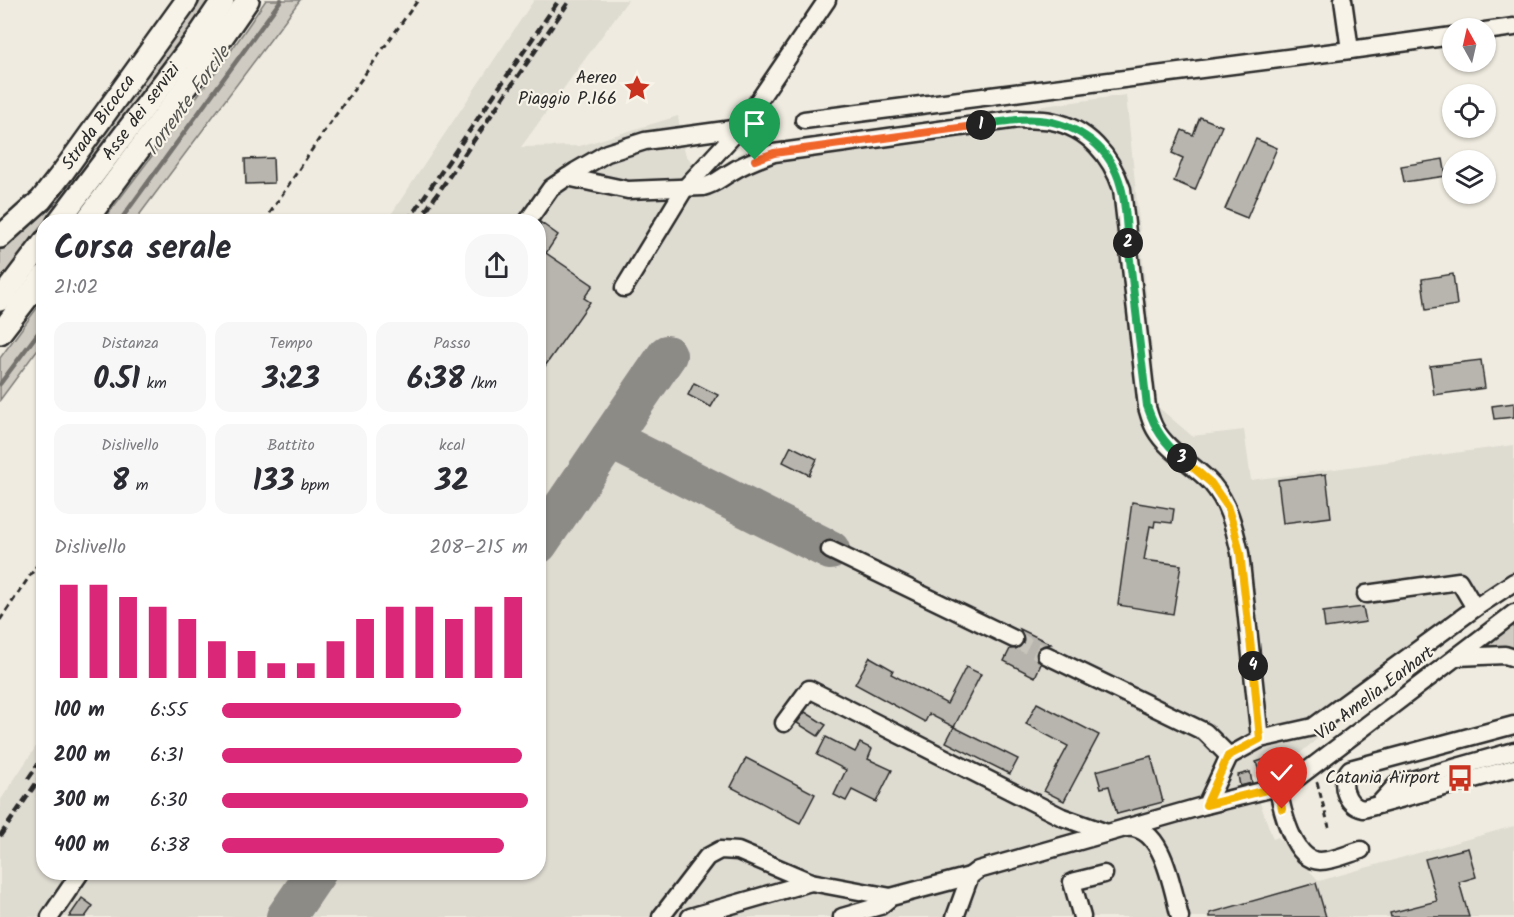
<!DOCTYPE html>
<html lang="it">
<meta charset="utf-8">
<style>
:root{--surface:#fff;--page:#f7f7f7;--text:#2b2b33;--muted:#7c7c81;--accent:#db2777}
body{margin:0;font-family:Kalam,sans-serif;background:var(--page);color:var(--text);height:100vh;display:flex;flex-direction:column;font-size:22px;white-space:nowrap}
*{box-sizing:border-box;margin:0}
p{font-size:20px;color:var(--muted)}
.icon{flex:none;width:33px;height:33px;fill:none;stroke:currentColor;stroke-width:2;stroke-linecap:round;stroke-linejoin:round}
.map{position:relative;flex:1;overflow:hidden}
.sheet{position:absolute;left:36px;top:214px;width:510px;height:666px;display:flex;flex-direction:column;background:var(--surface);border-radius:24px;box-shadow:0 2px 4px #0004}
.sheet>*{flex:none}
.needle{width:39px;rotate:352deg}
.fabs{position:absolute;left:1442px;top:18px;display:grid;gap:12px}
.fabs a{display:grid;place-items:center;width:54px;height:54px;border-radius:50%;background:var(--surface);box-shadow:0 2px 4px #0004;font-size:30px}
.pin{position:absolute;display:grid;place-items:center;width:51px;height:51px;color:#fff;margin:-62px -26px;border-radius:50% 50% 50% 0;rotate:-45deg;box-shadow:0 0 6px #0007}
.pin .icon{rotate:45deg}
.km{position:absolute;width:30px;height:30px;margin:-15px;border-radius:50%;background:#222;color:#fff;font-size:16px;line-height:30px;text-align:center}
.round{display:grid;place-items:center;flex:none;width:63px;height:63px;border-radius:24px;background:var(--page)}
.head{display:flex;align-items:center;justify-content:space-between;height:102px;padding:0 18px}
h1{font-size:33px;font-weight:700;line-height:45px}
.metrics{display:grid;grid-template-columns:repeat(3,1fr);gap:9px;height:102px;padding:6px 18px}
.metrics div{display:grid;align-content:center;border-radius:15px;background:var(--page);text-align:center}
.metrics b{font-size:30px;font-weight:700}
.metrics small{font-size:16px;font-weight:400}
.metrics p{font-size:16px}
.chart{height:168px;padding:12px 18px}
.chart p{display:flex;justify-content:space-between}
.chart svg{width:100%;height:108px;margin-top:6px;stroke:var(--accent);stroke-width:6}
ul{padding:0 18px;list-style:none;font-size:20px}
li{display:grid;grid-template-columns:96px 72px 1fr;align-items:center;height:45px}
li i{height:15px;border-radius:8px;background:var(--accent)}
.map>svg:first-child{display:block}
.built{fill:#dedbd1}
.green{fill:#cfcbc2;stroke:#7d7b76;stroke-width:1.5}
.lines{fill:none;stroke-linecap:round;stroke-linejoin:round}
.stream{stroke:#74726e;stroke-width:4.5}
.taxiway{stroke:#8d8b86;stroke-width:40}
.building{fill:#b8b5ae;stroke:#2b2b2b;stroke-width:1.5}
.minor-tunnel{stroke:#c8c5bc;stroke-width:16;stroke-dasharray:16 8;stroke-linecap:butt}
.minor-casing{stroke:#2b2b2b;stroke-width:21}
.major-casing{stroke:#2b2b2b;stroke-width:26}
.path{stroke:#2b2b2b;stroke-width:3;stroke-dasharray:6 4.5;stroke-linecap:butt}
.minor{stroke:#f7f3e8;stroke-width:16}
.major{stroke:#f7f3e8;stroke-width:21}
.rail{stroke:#2b2b2b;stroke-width:4.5;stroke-dasharray:9 4.5;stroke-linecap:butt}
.split-1-casing{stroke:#fff;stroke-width:12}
.split-2-casing{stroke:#fff;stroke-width:12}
.split-3-casing{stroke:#fff;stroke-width:12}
.split-4-casing{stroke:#fff;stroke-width:12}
.split-5-casing{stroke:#fff;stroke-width:12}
.split-1{stroke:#f0652b;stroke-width:8}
.split-2{stroke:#22a559;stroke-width:8}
.split-3{stroke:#22a559;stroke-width:8}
.split-4{stroke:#f5b400;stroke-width:8}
.split-5{stroke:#f5b400;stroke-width:8}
.labels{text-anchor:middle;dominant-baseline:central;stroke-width:4.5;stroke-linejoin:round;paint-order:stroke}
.poi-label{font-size:18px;fill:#2b2b2b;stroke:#f7f3e8;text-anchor:end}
.street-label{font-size:18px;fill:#2b2b2b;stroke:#f7f3e8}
.water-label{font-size:20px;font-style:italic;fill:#555552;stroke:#f7f3e8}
</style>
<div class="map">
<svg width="1514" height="917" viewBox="0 0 1514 917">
<rect width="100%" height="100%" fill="#efebe0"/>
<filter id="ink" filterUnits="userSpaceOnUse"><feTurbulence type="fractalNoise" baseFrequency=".0167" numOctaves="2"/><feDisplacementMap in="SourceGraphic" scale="12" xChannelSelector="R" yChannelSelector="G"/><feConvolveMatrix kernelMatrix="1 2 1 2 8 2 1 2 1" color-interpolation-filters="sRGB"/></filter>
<g filter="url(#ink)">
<polygon class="built" points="534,0 628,0 521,147 580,146 678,116 682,144 687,158 709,176 735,155 764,143 1126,95 1158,407 1192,436 1244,430 1251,480 1514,445 1514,588 1477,614 1377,690 1294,758 1292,766 1251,778 1273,839 1278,837 1319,881 1514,826 1514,917 0,917 0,801 43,736 44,873 538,873 538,222 386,222"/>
<g class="green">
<polygon points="201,0 210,0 0,281 0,247 72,175"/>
<polygon points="266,0 300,0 134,222 102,222 226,58"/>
<polygon points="43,300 43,342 0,400 0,358"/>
<polygon points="1514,622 1514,651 1475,649"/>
</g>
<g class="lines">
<g class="stream">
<polyline points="119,222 281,0"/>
<polyline points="0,384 44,325"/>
</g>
<g class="taxiway">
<polyline points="610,439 830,550"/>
<polyline points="538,544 667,355"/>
<polyline points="286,917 316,873"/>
</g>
</g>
<g class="building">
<polygon points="1200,117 1222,126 1195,190 1174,181 1183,158 1172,153 1182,130 1193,135"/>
<polygon points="1256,139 1277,148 1247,218 1225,209"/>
<polygon points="273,158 274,183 246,184 245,159"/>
<polygon points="1443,159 1446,176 1404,182 1401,166"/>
<polygon points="540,222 558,235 546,253 593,285 584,298 590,302 538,376"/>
<polygon points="1453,274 1457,305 1426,310 1422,279"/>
<polygon points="1481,360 1485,388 1434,395 1430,366"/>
<polygon points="694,383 718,395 711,407 688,395"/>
<polygon points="1514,403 1514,417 1494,419 1492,406"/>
<polygon points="791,446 817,459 809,475 783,462"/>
<polygon points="1326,474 1331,517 1283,523 1278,480"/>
<polygon points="1132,502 1174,509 1172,523 1155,521 1154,527 1150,526 1144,560 1181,565 1173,614 1118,605"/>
<polygon points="1363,607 1366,622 1325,628 1323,612"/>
<polygon points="1020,629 1051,644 1041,646 1037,650 1036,656 1041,664 1035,677 1004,661 1010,649 1019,648 1023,644 1024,638"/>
<polygon points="870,657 893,670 891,674 947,704 966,667 981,674 954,727 929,714 925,722 855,684"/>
<polygon points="1037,703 1099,735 1064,801 1044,791 1068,746 1026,724"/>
<polygon points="805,712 826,725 818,736 797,723"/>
<polygon points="954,727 1018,759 1010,774 946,742"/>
<polygon points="826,737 855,752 860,743 872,749 868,759 892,770 876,802 852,790 846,801 834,795 846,770 817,755"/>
<polygon points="1151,756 1163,802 1117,814 1109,786 1101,788 1096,771"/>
<polygon points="1275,756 1278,768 1260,774 1256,762"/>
<polygon points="746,758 815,794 800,823 731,787"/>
<polygon points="1250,772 1252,783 1240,786 1238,775"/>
<polygon points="1468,848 1476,877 1459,882 1469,917 1391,917 1390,913 1437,901 1425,859"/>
<polygon points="1316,883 1326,917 1210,917 1210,913"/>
<polygon points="82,898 93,906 85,917 69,917"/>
</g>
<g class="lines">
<polyline class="minor-tunnel" points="1014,639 1046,655"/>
<defs>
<g id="minor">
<polyline points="1343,0 1350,50 1452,36"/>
<polyline points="1485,31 1514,27"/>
<polyline points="804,120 1350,50"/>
<path d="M567,177L628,190L703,187C716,184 722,177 733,171C746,163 760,158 774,153L1018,119C1029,120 1041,119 1051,121C1088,128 1111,156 1122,189L1147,407C1149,414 1151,422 1155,429C1168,452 1194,464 1212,484C1229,504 1234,527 1240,553L1260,739L1229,756L1206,805L978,870L970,876L955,917"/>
<polyline points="527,222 551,188 576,171 607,153 645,141 740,128"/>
<polyline points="624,288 685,188 740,128 827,0"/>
<polyline points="830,550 1014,639"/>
<polyline points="1366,594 1459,581 1475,608"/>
<polyline points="1046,655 1205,732 1229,756"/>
<polyline points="1457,657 1505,655 1514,658"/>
<polyline points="784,723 809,689 1062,817 1107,833"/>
<path d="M1514,725L1350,769C1338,782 1346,806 1363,809L1514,768"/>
<polyline points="1260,739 1313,727 1475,608 1514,582"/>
<path d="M1278,787C1281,807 1293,861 1320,861C1333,861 1348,854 1361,850"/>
<polyline points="1206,805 1278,787 1296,779 1514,613"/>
<polyline points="1378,805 1397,784 1514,751"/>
<path d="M1126,828C1164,824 1172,890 1180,917"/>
<polyline points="50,917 80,873"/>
<polyline points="661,917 707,857 720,850 738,851 811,882 891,897"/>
<polyline points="690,917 811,882"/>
<polyline points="842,917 880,906 891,897 970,876"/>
<polyline points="1082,917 1072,882 1104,874"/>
</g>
<g id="major">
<path id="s1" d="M58,222L198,37L223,0"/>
<polyline points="85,222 214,49 248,0"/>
<path id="s2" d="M0,237L41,200L63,172L187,0"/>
<polyline points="0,300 44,242"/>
<polyline points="0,333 44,276"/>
</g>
</defs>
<use href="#minor" class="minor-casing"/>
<use href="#major" class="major-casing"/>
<g class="path">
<polyline points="264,222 325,130 418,0"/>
<polyline points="0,620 44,555"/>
<polyline points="1317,782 1329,827"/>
</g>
<use href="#minor" class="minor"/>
<use href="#major" class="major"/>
<g class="rail">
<polyline points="407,222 559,0"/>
<polyline points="418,222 570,0"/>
<polyline points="28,779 44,756"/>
<polyline points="0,836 44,772"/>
</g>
</g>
</g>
<g class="lines" filter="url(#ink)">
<defs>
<polyline id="split-1" points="755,160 774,153 981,125"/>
<path id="split-2" d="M981,125C1024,118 1055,113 1092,141C1107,153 1116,168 1121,187C1126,204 1126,225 1128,243"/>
<path id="split-3" d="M1128,243L1147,406C1155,429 1163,442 1182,458"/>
<polyline id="split-4" points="1182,458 1211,483 1227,506 1234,528 1240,553 1253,666"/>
<polyline id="split-5" points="1253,666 1260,739 1228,756 1206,805 1278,787 1282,809"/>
</defs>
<use href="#split-1" class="split-1-casing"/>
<use href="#split-2" class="split-2-casing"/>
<use href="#split-3" class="split-3-casing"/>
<use href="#split-4" class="split-4-casing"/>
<use href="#split-5" class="split-5-casing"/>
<use href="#split-1" class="split-1"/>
<use href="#split-2" class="split-2"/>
<use href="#split-3" class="split-3"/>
<use href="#split-4" class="split-4"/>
<use href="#split-5" class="split-5"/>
</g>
<defs>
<symbol id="sight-bare" viewBox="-9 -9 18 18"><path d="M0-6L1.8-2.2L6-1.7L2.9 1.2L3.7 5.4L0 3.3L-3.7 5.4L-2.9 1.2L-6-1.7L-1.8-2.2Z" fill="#c8321e" stroke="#f7f3e8" stroke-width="2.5" paint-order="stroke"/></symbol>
<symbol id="bus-bare" viewBox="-9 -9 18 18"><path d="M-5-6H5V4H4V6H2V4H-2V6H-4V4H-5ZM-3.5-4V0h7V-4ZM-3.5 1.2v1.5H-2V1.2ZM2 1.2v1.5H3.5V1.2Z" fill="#c8321e" stroke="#f7f3e8" stroke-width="2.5" paint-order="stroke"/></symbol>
</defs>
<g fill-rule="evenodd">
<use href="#sight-bare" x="618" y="69" width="38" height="38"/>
<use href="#bus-bare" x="1441" y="759" width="38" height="38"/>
</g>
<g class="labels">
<g class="poi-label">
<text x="617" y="78">Aereo<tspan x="617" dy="21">Piaggio P.166</tspan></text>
<text x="1440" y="778">Catania Airport</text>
</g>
<g class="street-label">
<text stroke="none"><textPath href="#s1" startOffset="138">Asse dei servizi</textPath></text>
<text stroke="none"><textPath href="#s2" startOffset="152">Strada Bicocca</textPath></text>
<text transform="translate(1375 694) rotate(-37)">Via Amelia Earhart</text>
</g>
<g class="water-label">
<text transform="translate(188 102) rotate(-54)">Torrente Forcile</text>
</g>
</g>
</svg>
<div class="fabs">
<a><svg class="needle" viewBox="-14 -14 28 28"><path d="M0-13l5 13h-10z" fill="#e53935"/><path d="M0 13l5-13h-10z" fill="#7c7c81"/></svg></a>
<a><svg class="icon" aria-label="locate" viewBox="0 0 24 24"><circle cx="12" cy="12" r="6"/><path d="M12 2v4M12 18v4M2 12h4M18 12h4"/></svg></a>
<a><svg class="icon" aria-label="layers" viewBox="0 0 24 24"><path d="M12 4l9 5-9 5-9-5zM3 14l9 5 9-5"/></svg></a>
</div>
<div class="pin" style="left:755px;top:160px;background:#1e9e55"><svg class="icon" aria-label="arrive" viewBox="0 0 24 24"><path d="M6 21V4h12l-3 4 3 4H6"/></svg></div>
<div class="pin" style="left:1282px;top:809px;background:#d93025"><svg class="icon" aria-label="check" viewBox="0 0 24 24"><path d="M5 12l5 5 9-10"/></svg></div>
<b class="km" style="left:981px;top:125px">1</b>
<b class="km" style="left:1128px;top:243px">2</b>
<b class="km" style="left:1182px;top:458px">3</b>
<b class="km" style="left:1253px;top:666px">4</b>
<section class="sheet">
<div class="head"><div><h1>Corsa serale</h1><p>21:02</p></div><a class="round"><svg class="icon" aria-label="share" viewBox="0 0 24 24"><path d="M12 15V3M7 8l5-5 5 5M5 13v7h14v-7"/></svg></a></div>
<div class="metrics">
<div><p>Distanza</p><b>0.51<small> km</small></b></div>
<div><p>Tempo</p><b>3:23</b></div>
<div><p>Passo</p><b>6:38<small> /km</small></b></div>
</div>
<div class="metrics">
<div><p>Dislivello</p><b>8<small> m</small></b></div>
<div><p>Battito</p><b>133<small> bpm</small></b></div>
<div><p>kcal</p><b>32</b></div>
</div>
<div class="chart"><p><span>Dislivello</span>208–215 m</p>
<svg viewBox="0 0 160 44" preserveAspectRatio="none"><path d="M5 44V6M15 44V6M25 44V11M35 44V15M45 44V20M55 44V29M65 44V33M75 44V38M85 44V38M95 44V29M105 44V20M115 44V15M125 44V15M135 44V20M145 44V15M155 44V11"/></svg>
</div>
<ul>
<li><b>100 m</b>6:55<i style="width:78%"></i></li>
<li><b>200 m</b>6:31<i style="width:98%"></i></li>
<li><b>300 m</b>6:30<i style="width:100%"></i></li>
<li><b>400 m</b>6:38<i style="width:92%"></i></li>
</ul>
</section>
</div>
